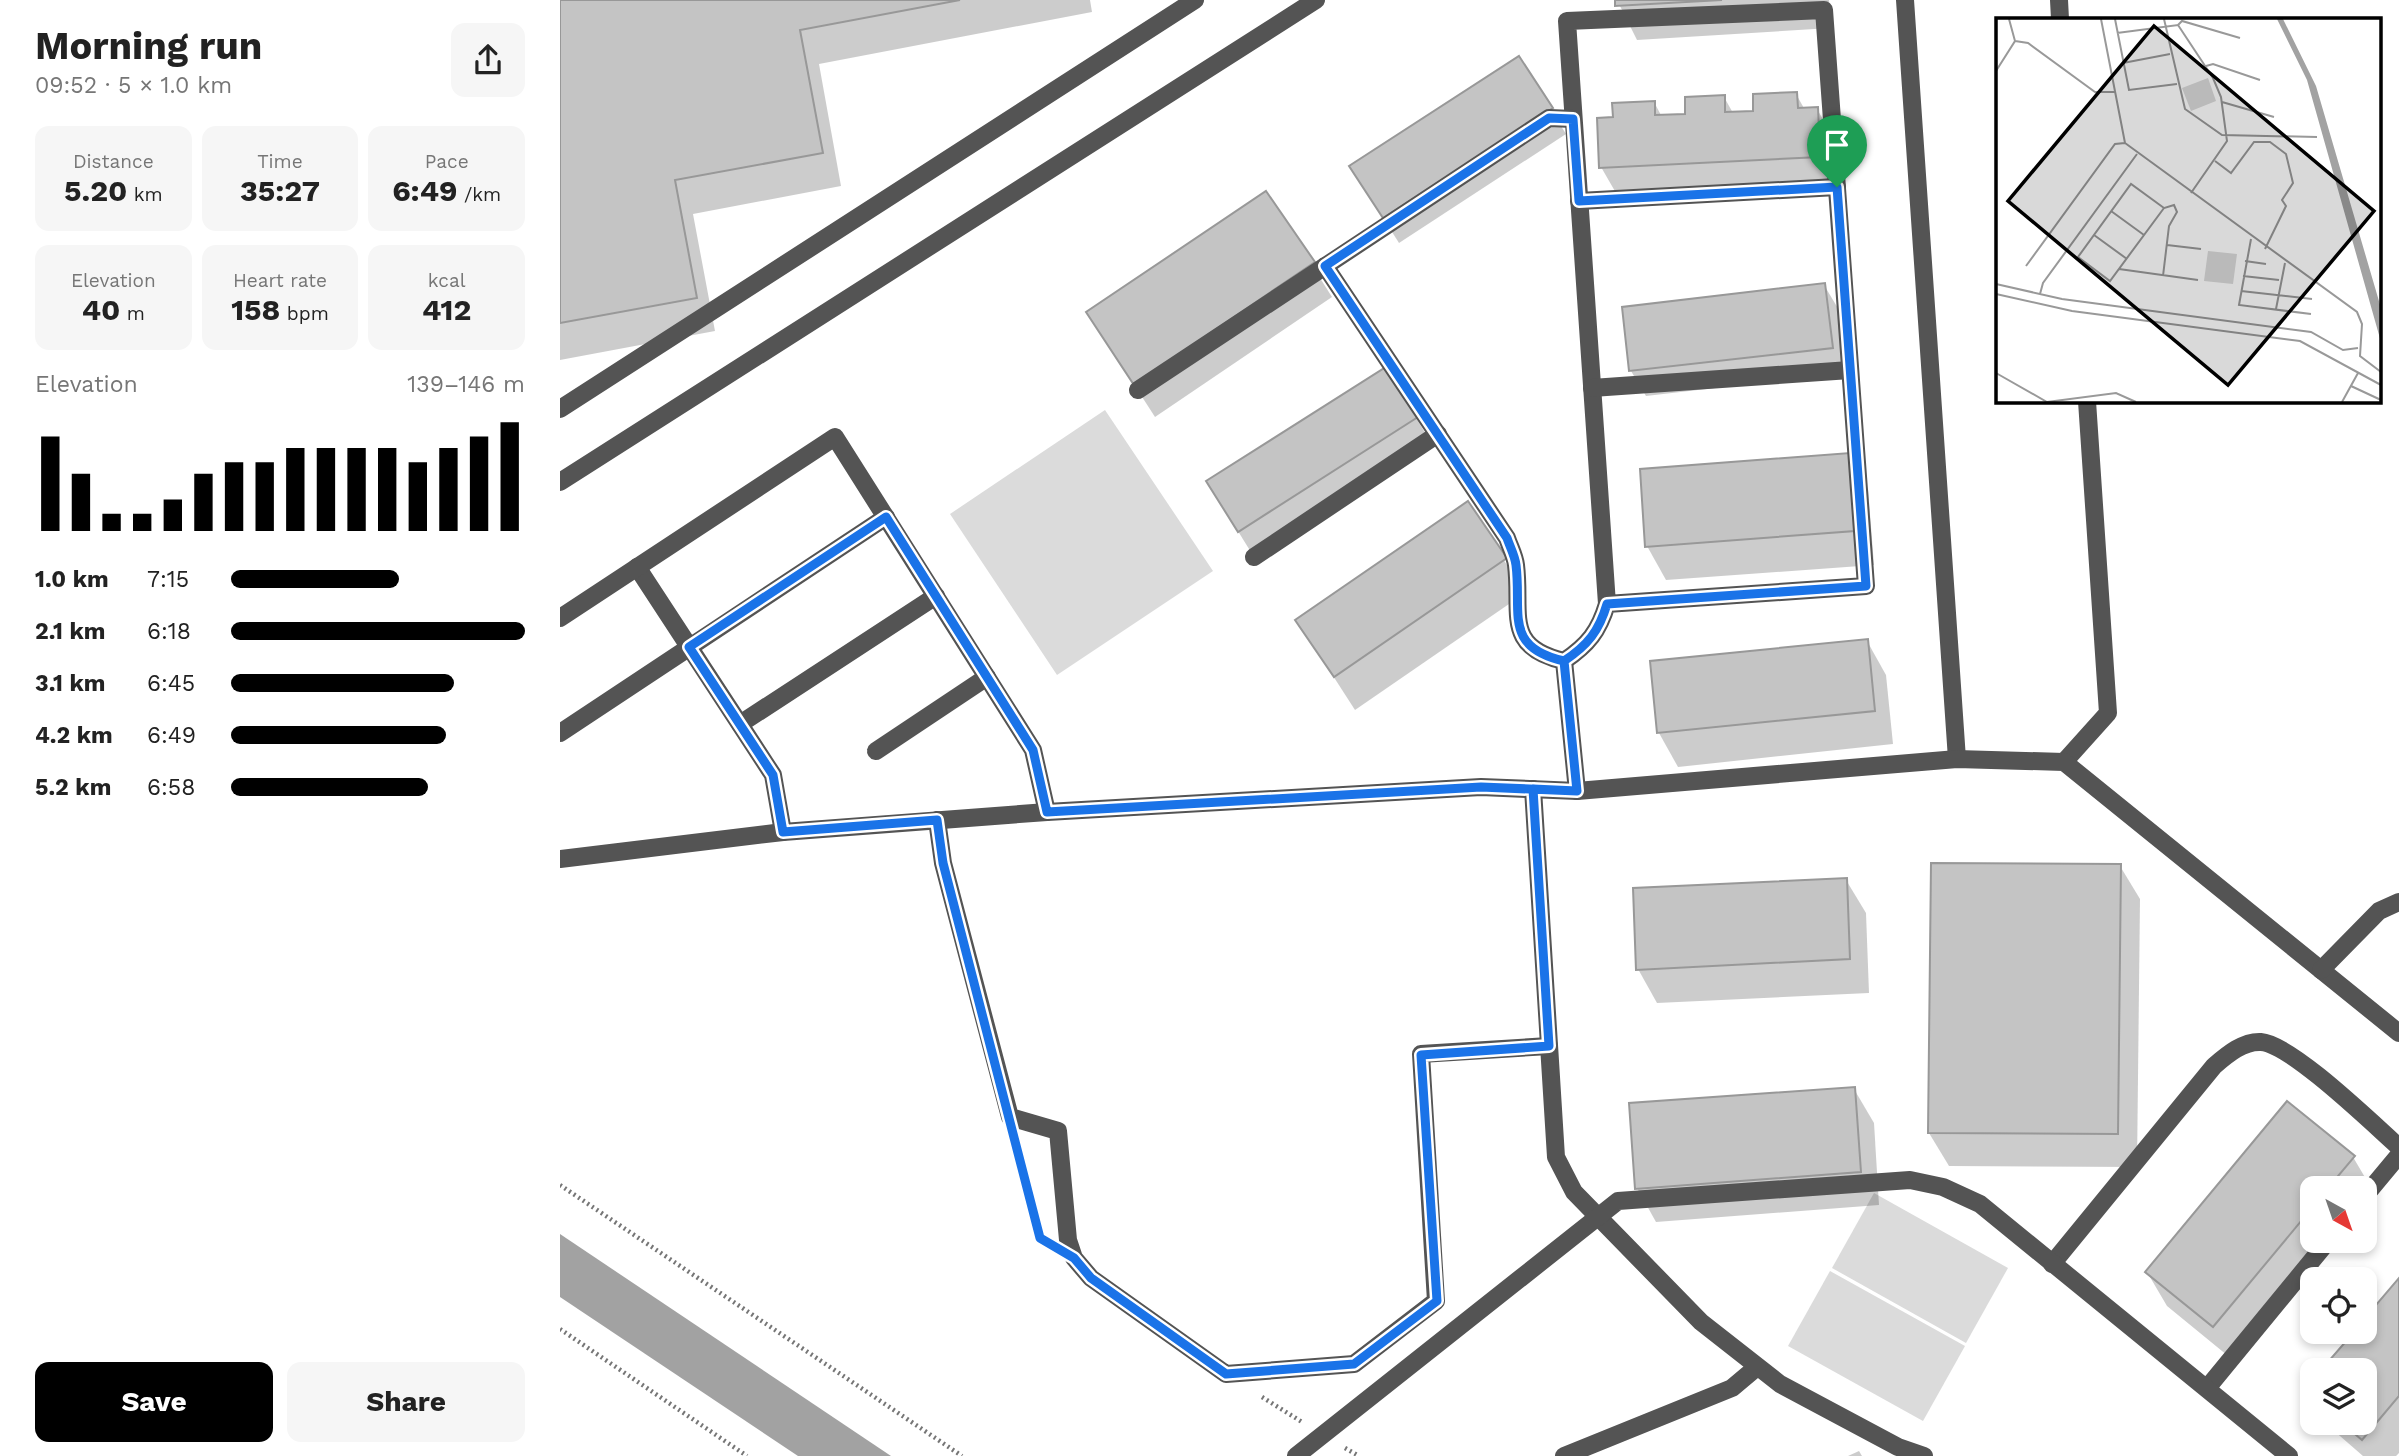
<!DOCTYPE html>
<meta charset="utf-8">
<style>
:root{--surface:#fff;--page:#f6f6f6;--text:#222;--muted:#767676;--accent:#000}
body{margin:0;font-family:"Work Sans",sans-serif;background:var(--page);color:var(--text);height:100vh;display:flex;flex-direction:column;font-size:26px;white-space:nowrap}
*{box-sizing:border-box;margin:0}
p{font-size:23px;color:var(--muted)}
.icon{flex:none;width:38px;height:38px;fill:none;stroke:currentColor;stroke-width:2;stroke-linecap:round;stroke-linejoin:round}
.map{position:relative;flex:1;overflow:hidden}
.details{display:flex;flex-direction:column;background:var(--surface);width:560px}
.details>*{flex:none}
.needle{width:46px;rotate:140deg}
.buttons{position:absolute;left:1740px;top:1176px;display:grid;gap:14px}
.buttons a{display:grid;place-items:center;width:77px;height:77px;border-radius:14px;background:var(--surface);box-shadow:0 4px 10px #0003;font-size:35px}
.pin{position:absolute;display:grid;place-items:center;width:60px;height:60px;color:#fff;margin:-72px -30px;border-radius:50% 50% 50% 0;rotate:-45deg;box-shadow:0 0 7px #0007}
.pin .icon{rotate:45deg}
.round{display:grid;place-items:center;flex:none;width:74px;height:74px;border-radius:14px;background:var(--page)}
.headline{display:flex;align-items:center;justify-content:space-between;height:119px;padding:0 35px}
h1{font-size:38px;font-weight:700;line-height:52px}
.metrics{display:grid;grid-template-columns:repeat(3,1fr);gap:10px;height:119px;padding:7px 35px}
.metrics div{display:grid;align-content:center;border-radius:14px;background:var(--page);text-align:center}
.metrics b{font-size:30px;font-weight:700}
.metrics small{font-size:19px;font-weight:400}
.metrics p{font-size:19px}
.chart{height:196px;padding:14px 35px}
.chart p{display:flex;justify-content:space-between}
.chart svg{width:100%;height:126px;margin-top:7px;stroke:var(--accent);stroke-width:6}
.button{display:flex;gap:14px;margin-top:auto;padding:14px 35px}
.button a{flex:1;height:80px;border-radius:14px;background:var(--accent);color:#fff;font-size:28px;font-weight:700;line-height:80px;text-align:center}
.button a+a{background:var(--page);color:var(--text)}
ul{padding:0 35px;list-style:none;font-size:23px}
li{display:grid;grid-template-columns:112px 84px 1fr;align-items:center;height:52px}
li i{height:18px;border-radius:9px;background:var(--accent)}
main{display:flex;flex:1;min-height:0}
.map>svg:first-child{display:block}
.green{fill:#dbdbdb}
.water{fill:#a2a2a2}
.shadow{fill:#0003}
.building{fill:#c4c4c4;stroke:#989898;stroke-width:2}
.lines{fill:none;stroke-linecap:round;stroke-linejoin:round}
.path{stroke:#767676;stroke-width:4.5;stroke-dasharray:2 3.5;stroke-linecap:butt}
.minor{stroke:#545454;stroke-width:18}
.route-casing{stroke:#fff;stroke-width:14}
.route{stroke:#1a73e8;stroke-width:9}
.inset-road{fill:none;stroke:#999;stroke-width:2}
.view{fill:#000;fill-opacity:0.15;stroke:#000;stroke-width:3.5}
.inset-edge{fill:none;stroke:#000;stroke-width:3.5}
</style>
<main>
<section class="details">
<div class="headline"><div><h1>Morning run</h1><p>09:52 · 5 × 1.0 km</p></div><a class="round"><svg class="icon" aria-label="share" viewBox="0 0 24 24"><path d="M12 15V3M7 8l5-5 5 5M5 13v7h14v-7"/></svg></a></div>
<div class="metrics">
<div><p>Distance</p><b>5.20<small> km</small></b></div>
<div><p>Time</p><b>35:27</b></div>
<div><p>Pace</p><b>6:49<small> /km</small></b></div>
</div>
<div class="metrics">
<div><p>Elevation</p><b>40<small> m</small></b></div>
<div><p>Heart rate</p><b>158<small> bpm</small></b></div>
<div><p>kcal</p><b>412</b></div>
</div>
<div class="chart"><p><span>Elevation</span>139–146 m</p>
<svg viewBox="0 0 160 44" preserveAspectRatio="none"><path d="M5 44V11M15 44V24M25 44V38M35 44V38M45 44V33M55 44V24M65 44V20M75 44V20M85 44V15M95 44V15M105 44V15M115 44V15M125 44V20M135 44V15M145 44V11M155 44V6"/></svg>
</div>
<ul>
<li><b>1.0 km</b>7:15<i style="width:57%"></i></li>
<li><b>2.1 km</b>6:18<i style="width:100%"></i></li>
<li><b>3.1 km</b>6:45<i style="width:76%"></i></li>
<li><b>4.2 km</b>6:49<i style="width:73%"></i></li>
<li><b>5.2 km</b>6:58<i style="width:67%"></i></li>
</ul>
<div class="button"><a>Save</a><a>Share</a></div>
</section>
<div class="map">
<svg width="1839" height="1456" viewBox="0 0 1839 1456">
<rect width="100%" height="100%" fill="#fff"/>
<g class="green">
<polygon points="545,410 653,571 497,675 390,514"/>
<polygon points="1314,1193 1448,1268 1406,1343 1272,1268"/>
<polygon points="1270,1271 1405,1346 1363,1421 1228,1346"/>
</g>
<polygon class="water" points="0,1234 331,1456 238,1456 0,1297"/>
<g class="shadow">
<polygon points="0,0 530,0 532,12 259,64 281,186 133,214 155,331 0,360"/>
<polygon points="1057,0 1269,0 1271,28 1077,40"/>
<polygon points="959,59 1006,134 839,243 791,167"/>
<polygon points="1236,94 1245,110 1257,109 1272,135 1274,183 1056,193 1041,167 1055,119 1094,102 1102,117 1127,115 1164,97 1173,113 1195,112"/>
<polygon points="706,193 772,297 595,417 528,313"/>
<polygon points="1264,285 1279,310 1286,373 1086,396 1071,371"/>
<polygon points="826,369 872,444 694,557 663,507"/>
<polygon points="1289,455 1308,489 1314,565 1106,580 1087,546"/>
<polygon points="907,503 965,593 795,710 737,620"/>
<polygon points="1307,641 1326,675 1333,744 1118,767 1099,733"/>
<polygon points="1560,866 1580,899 1577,1167 1389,1166 1369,1133"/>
<polygon points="1286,880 1306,913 1309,993 1097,1003 1078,969"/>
<polygon points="1294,1089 1314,1123 1319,1205 1096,1222 1077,1188"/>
<polygon points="1793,1157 1813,1191 1752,1188 1752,1241 1772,1241 1673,1360 1607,1306 1587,1272"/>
<polygon points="1839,1281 1839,1453 1836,1456 1803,1456 1765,1423 1804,1423 1804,1370 1763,1370 1796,1332 1804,1332"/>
<polygon points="1752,1384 1752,1401 1746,1390"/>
<polygon points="1299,1451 1302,1456 1288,1456"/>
</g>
<g class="building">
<polygon points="0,0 400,0 240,30 263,153 115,180 137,298 0,323"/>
<polygon points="1055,0 1162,0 1055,6"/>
<polygon points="959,56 993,108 823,218 789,166"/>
<polygon points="1237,92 1238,108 1258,107 1260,157 1039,168 1037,118 1053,117 1052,103 1095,101 1095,115 1125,114 1125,97 1165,95 1165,112 1193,111 1193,94"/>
<polygon points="706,191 755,262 574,385 526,312"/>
<polygon points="1265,283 1273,348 1069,371 1062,307"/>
<polygon points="826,367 858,417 678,532 646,481"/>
<polygon points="1290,453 1295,531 1085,547 1080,469"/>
<polygon points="908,501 947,558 774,677 735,620"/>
<polygon points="1308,639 1315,711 1097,733 1090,661"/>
<polygon points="1371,863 1561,864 1558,1134 1368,1133"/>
<polygon points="1287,878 1290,959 1076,970 1073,888"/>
<polygon points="1295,1087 1301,1172 1075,1189 1069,1103"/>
<polygon points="1727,1101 1795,1156 1768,1188 1752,1188 1752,1208 1653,1327 1585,1272"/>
<polygon points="1839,1278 1839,1396 1802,1440 1782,1423 1804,1423 1804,1370 1761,1370 1794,1332 1804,1332 1804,1319"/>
</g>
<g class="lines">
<g class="path">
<polyline points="457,1145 480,1238"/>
<polyline points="0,1185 402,1456"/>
<polyline points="0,1329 187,1456"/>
<polyline points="702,1397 742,1422"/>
<polyline points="785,1448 799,1456"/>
</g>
<g class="minor">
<polyline points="1345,0 1397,759"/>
<polyline points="1499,0 1500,19"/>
<polyline points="1019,201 1277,187"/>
<path d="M765,266L947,538C950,547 955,556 956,565C962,613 943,647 1004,661C1028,645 1039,631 1047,604L1007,21L1264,10L1306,586L1047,604"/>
<polyline points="1032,388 1290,370"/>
<polyline points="578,390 989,118 1013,119"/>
<polyline points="0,409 635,0"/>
<polyline points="0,482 756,0"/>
<polyline points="694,557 878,434"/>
<polyline points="77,567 213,775 223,832"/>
<polyline points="0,618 275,437 473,750 487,812"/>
<polyline points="1004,661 1017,791"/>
<polyline points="180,724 376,596"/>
<polyline points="0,733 326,517"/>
<polyline points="316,751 427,677"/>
<polyline points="1504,762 1548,713 1527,401"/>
<polyline points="973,789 996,1157 1014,1192 1141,1322 1220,1384 1338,1447 1364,1456"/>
<polyline points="377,820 383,863 450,1117 498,1131 508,1240 514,1258 531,1278 666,1374 794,1364 876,1301 861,1054 989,1046"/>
<polyline points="0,859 223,832 487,812 921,787 1017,791 1397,759 1504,762 1839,1033"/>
<polyline points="1761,970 1819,911 1839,902"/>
<polyline points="1804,1197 1839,1155"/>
<path d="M1492,1264L1654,1066C1667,1055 1683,1041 1701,1042C1731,1044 1813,1124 1839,1147"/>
<polyline points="1648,1387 1768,1241"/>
<polyline points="736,1456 1058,1201 1350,1180 1383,1187 1420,1204 1729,1456"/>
<polyline points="1004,1456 1172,1388 1197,1367"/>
</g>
</g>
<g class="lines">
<defs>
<path id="route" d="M1277,187L1019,201L1013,119L989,118L765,266L947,538C950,547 955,556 956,565C962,613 943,647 1004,661L1017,791L921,787L487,812L473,750L326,517L129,647L213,775L223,832L377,820L383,863L480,1238L514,1258L531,1278L666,1374L794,1364L877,1301L861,1055L989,1046L973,789L1017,791L1004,661C1028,645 1039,631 1047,604L1306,586L1277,187"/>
</defs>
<use href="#route" class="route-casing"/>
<use href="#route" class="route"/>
</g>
<g transform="translate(1436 18)">
<rect width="385" height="385" fill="#fff"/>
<path d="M212,60L220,83L195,93L186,70ZM212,233L241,236L237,266L208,263Z" fill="#dbdbdb"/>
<path d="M281,1H287L320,68L385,290V324L311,62Z" fill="#a2a2a2"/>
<path class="inset-road" d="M105,1L129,125L361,294L366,306L364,338L385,354M119,1L133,72L181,66M168,1L189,91L226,117L321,119M182,7L186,3L244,20M121,15L182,7L217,60L225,79L231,123L195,175M19,23L32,25L99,74H119M127,45L174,36M210,48L217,46L264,62M0,53L19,23L13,1M226,84L278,99M219,143L235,155L258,124H274L290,136L297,165L286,182L290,188L269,231M115,193L148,217M98,217L131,241M255,221L243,287L315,296M171,227L205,231M249,243L270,246M30,248L119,126L129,125M123,251L202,262M167,258L173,208L181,194L178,187L168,190L114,263L82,239L135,166L168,190M247,258L283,262M0,266L66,281L315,314L347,332L362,330M245,273L316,281M0,276L76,293L304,323L385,367M44,276L47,265L141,136M280,291L289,245M0,355L51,384L120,375L140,384M355,368L385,382M346,384L362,355"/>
<path class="view" d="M158,8L378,193L232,367L12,183Z"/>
<rect width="385" height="385" class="inset-edge"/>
</g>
</svg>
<div class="buttons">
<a><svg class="needle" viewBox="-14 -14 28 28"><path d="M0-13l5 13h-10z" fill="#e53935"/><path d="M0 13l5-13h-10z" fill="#767676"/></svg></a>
<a><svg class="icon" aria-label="locate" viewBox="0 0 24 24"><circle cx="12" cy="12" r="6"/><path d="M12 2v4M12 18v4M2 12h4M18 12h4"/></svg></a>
<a><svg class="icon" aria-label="layers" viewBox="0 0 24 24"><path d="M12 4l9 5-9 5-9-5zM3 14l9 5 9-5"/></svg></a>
</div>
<div class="pin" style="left:1277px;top:187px;background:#1e9e55"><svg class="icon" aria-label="arrive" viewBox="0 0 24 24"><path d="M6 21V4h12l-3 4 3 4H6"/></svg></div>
</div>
</main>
